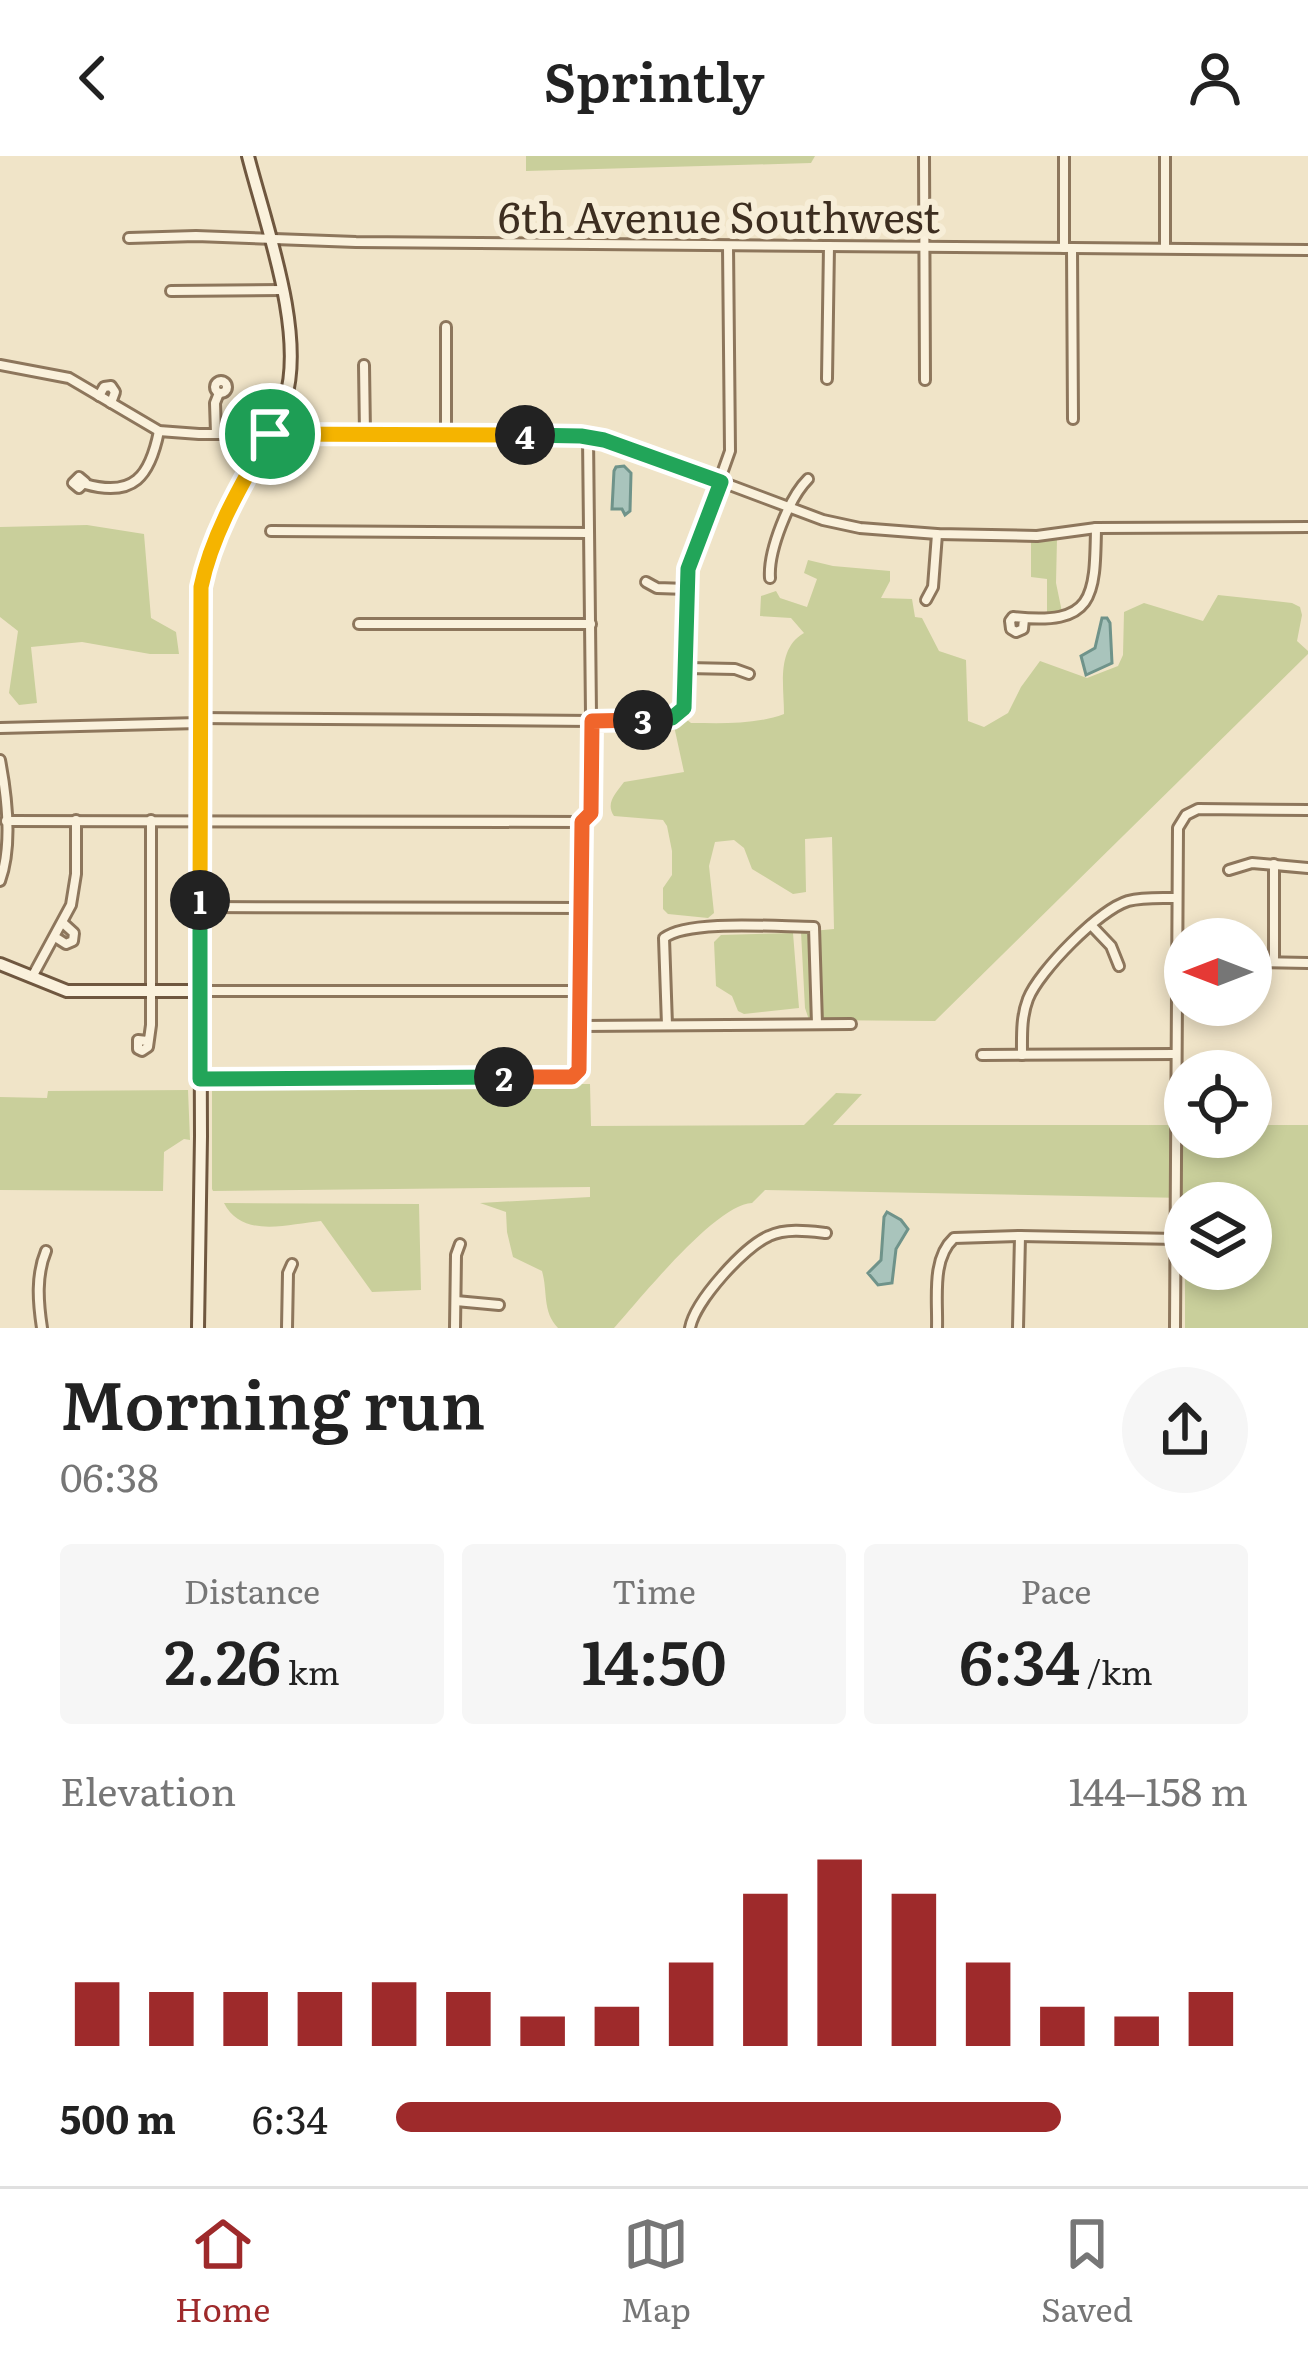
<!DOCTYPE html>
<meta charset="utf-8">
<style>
:root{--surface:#fff;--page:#f6f6f6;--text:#222;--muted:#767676;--line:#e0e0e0;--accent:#9e2a2b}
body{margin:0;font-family:Literata,serif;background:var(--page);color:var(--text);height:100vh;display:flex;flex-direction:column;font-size:45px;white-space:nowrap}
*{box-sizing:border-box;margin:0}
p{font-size:39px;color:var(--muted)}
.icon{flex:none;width:66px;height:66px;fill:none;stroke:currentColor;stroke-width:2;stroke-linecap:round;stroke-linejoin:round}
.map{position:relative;height:1172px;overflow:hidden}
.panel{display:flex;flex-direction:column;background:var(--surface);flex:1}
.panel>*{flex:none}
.needle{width:78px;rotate:270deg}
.controls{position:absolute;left:1164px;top:762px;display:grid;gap:24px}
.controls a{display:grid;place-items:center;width:108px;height:108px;border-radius:50%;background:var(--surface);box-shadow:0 6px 18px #0003;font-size:60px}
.pin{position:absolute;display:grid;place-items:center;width:102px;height:102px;color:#fff;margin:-51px;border:6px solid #fff;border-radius:50%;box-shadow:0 3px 12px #0007}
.km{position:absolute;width:60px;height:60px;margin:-30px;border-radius:50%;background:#222;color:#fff;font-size:33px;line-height:60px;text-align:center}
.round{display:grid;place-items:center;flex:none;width:126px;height:126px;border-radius:63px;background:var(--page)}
.overview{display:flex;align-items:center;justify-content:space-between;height:204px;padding:0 60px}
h1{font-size:66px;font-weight:600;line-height:90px}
.stats{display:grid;grid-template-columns:repeat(3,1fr);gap:18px;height:204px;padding:12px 60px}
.stats div{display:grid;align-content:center;border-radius:12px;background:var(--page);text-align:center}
.stats b{font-size:60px;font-weight:600}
.stats small{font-size:33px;font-weight:400}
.stats p{font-size:33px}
.chart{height:336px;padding:24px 60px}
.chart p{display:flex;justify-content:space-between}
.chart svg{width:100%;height:216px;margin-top:12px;stroke:var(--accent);stroke-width:6}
ul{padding:0 60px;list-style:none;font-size:39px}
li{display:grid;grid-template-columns:192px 144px 1fr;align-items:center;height:90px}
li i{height:30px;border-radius:15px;background:var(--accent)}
header{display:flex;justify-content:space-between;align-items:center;height:156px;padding:0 60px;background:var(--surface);font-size:54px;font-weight:600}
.tabs{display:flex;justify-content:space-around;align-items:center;height:168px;border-top:3px solid var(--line);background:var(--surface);font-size:33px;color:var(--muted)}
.tabs a{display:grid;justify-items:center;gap:6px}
.tabs .selected{color:var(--accent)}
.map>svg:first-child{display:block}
.green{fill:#c9cf9b}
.water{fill:#a9c4bc;stroke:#6f938a;stroke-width:3}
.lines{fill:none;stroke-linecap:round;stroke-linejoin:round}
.street-casing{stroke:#8d765c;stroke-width:14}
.secondary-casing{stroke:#6f573f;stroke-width:16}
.street{stroke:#faf1dc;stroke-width:8}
.secondary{stroke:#faf1dc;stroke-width:10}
.split-1-casing{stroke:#fff;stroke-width:24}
.split-2-casing{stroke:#fff;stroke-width:24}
.split-3-casing{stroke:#fff;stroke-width:24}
.split-4-casing{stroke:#fff;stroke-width:24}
.split-5-casing{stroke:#fff;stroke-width:24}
.split-1{stroke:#f5b400;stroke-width:15}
.split-2{stroke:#22a559;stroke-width:15}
.split-3{stroke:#f0652b;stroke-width:15}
.split-4{stroke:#22a559;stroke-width:15}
.split-5{stroke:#f5b400;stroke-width:15}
.labels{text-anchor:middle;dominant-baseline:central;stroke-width:12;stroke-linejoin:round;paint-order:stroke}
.street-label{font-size:42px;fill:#3d2e20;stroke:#f7eed8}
</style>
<header><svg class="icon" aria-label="back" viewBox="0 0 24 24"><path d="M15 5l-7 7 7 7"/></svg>Sprintly<svg class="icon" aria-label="person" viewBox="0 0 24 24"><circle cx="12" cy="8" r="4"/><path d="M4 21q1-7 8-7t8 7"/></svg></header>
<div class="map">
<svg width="1308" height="1172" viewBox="0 0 1308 1172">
<rect width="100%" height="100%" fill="#f0e4c8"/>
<g class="green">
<polygon points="526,0 815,0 811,7 526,15"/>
<polygon points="87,369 144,378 151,462 176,476 179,498 150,498 82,486 31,491 37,547 19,549 9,537 18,475 0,461 0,371"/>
<polygon points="1057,383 1056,427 1062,456 1047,457 1047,423 1031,421 1031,385"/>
<path d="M808,404L833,410L890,415V425L881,442L912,443L915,461L922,462L939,495L966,504L968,565L984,571L1008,557L1021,531L1040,505L1087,522L1118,510L1123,499L1124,456L1144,447L1203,465L1218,439L1292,447L1300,451L1302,459L1297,485L1308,495V498L935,865L809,864L805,852L801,776L834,773L832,681L805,683L806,736L793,738L752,713L744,692L734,684L715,686L709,710L714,757L708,762L668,758L663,753V732L672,719V695L667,670L663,664L614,660C605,647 616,637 624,626L684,616L674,570L686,563L691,567C722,567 755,569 784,558C784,530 776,493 804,477L791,462L760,460L761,440L776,435L780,442L807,451L817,423L804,417Z"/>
<polygon points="793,777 799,852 744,858 738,855 732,840 716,830 714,786 721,779"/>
<path d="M590,928L591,970L804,969L836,937L862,938L833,969H1185V981H1251V969H1308V1172H1185V1113H1251V1047H1186L1185,1042L765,1034L752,1047C716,1048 640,1143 614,1172H558C542,1155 548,1136 542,1115L513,1101L507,1076L506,1056L480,1047L590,1041V1031L213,1035L212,1033V935L219,929Z"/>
<polygon points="188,934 190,984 184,983 164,996 163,1035 0,1034 0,941 47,942 48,935"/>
<path d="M224,1047L419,1048L421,1134L372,1136L321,1065C288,1068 242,1083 224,1047Z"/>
</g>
<g class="water">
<polygon points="624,310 631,317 630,355 625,359 622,353 612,353 614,315 616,311"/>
<polygon points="1102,462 1107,462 1110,467 1112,507 1086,519 1081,500 1095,492"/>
<polygon points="887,1056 901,1064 908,1073 896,1093 892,1127 878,1129 868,1117 881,1104 884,1061"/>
</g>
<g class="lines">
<defs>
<g id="street">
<polyline points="924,0 925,224"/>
<polyline points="1165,0 1165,92"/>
<polyline points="129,82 196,80 356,86 1308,94"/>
<polyline points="1064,92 1064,0"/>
<polyline points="1072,92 1073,263"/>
<polyline points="171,135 283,134"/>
<polyline points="0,209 69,222 159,275 199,278 446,278 597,282 631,292 823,364 860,372 937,378 1037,380 1096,372 1308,371"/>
<polyline points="364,209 365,278"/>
<polyline points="827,223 829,90"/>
<circle cx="221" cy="231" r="6"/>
<polyline points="99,240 104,231 111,230 115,236 111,247"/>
<polyline points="216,277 215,247 219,237"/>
<polyline points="446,277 446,171"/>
<polygon points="79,321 85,326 79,332 73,327"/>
<path d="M85,328C134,342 150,320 159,275"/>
<polyline points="271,375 589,377"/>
<path d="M770,422C768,395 789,342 808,323"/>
<polyline points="646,426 657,432 687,433"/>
<polyline points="926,444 933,431 937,378"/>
<path d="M1024,463L1023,473L1016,476L1011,473L1010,465L1013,461C1094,470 1095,442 1096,372"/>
<polyline points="359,468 591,468"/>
<polyline points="687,512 735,513 749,518"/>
<polyline points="199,562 592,565 666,563 681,557 686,532 688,413 730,295 728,90"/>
<polyline points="0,572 199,567"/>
<path d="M0,604C7,641 13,689 0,725"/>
<polyline points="6,665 582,666"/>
<polyline points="1274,708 1274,806"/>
<polyline points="1229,714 1252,707 1308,712"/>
<polyline points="200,751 581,752"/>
<polyline points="1091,769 1111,790 1119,810"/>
<polyline points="55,781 66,788 73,785 74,777 63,767"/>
<polyline points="1251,806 1308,807"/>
<polyline points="32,821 71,749 76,718 76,664"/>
<polyline points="201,835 580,835"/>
<path d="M667,869L664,782C688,763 780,771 814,771L817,868"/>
<polyline points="580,870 851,868"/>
<polyline points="147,885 138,884 138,893 142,895 148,891 151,869 151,664"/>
<polyline points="982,899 1176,898"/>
<path d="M1022,899C1022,880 1021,861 1028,843C1039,815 1099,754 1128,745C1143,741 1160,742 1175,742"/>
<polyline points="201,923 572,921 579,914 582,666 591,657 592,651 588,281"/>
<polyline points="456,1145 499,1149"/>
<path d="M42,1172C38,1146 36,1119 46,1095"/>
<polyline points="287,1172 288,1117 292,1108"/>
<polyline points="455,1172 456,1099 460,1088"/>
<path d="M690,1172C695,1145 744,1091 769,1080C786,1072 808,1075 826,1077"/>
<path d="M937,1172C938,1143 931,1103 954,1082L1020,1080L1177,1083"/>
<polyline points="1018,1172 1020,1080"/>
<polyline points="1175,1172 1178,672 1186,659 1198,653 1308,654"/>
</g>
<g id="secondary">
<polyline points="0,808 67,835 200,835"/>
<path d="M198,1172L201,980L199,447C204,395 231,347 256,302C267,283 278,265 285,244C306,177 265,67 248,0"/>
</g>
</defs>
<use href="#street" class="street-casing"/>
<use href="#secondary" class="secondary-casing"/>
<use href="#street" class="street"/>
<use href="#secondary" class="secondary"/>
</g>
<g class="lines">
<defs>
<path id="split-1" d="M200,744L201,431C212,377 243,326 270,278"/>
<polyline id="split-2" points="200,744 200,923 504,921"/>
<polyline id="split-3" points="504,921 572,921 579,914 582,666 591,657 592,565 643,564"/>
<polyline id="split-4" points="525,279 581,280 604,284 721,326 688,413 684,552 672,562 643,564"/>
<polyline id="split-5" points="270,278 525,279"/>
</defs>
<use href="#split-1" class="split-1-casing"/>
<use href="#split-2" class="split-2-casing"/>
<use href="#split-3" class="split-3-casing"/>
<use href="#split-4" class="split-4-casing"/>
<use href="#split-5" class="split-5-casing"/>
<use href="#split-1" class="split-1"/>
<use href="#split-2" class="split-2"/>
<use href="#split-3" class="split-3"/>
<use href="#split-4" class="split-4"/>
<use href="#split-5" class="split-5"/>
</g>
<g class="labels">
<g class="street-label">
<text x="719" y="59">6th Avenue Southwest</text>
</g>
</g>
</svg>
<div class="controls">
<a><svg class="needle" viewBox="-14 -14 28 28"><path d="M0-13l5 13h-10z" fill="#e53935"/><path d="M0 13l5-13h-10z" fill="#767676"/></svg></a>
<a><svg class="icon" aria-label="locate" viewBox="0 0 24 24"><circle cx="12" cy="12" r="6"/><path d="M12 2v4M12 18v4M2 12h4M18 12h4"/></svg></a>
<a><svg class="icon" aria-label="layers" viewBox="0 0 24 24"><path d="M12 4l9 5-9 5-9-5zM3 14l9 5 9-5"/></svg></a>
</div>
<div class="pin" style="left:270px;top:278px;background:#1e9e55"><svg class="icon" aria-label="arrive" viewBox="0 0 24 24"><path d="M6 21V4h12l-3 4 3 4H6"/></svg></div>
<b class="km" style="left:200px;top:744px">1</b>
<b class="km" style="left:504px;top:921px">2</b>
<b class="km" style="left:643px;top:564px">3</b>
<b class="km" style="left:525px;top:279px">4</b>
</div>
<section class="panel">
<div class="overview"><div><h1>Morning run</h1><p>06:38</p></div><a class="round"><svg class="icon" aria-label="share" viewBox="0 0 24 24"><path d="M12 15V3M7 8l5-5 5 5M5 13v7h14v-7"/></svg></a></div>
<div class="stats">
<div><p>Distance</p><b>2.26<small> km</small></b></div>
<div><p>Time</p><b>14:50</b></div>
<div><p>Pace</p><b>6:34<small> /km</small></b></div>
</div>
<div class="chart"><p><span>Elevation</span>144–158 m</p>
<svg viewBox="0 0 160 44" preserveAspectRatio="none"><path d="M5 44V31M15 44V33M25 44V33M35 44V33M45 44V31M55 44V33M65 44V38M75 44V36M85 44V27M95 44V13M105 44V6M115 44V13M125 44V27M135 44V36M145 44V38M155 44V33"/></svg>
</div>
<ul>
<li><b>500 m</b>6:34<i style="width:78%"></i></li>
</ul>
</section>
<nav class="tabs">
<a class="selected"><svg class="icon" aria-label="home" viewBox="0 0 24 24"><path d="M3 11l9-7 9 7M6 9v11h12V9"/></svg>Home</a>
<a><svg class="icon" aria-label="map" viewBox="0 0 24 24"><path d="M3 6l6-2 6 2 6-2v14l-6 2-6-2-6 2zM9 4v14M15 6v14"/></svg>Map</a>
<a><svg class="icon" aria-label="saved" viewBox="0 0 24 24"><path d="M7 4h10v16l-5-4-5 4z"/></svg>Saved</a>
</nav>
